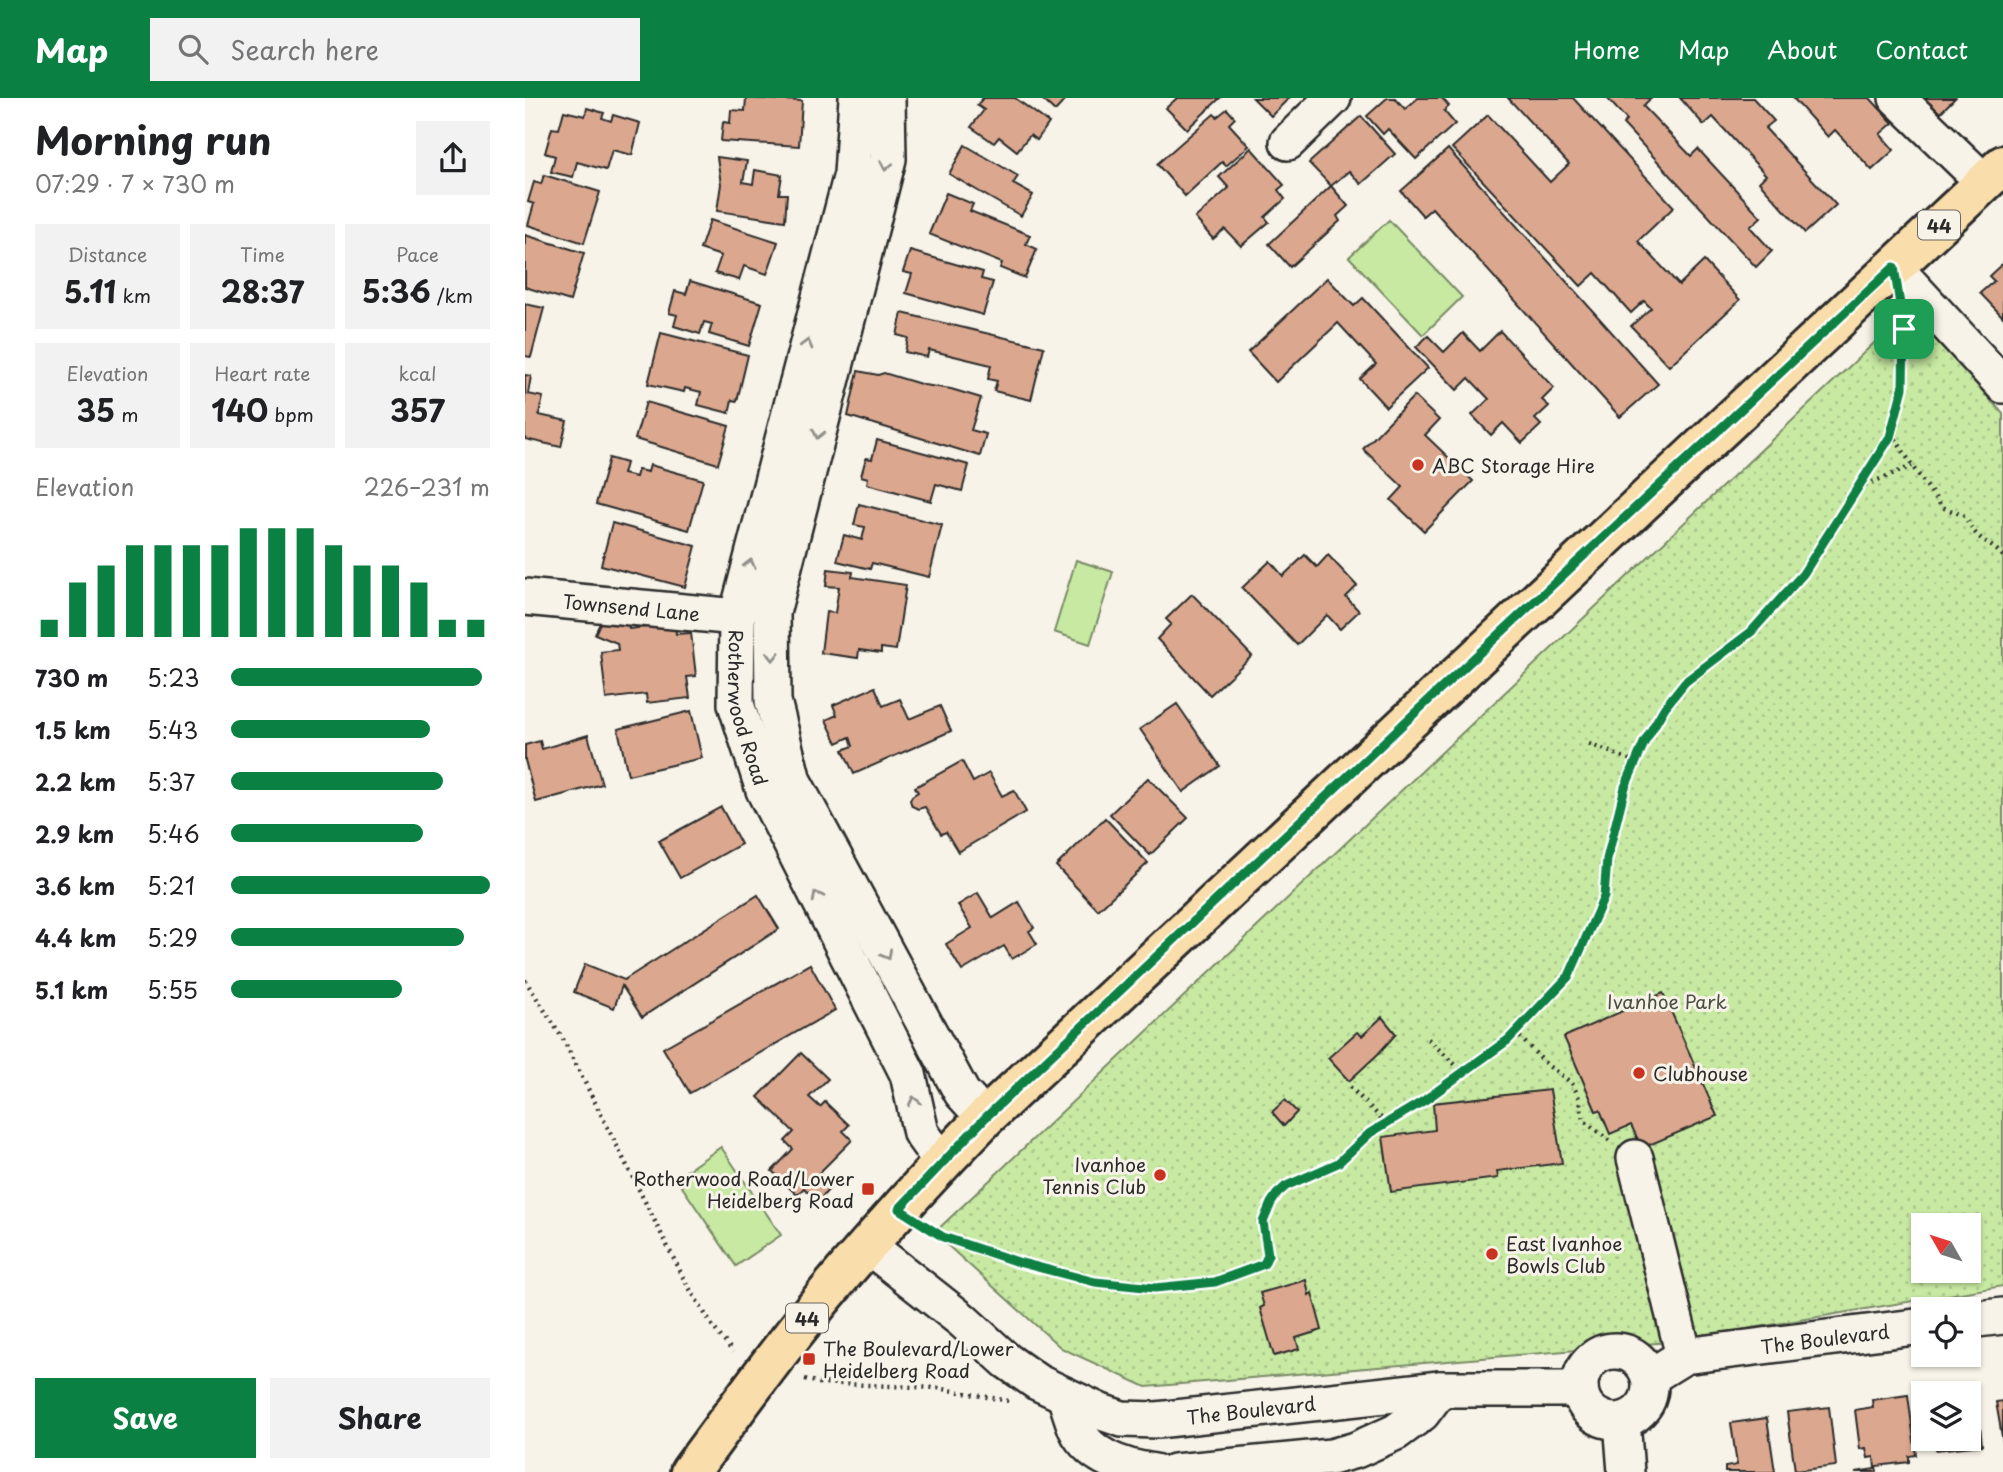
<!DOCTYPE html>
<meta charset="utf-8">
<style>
:root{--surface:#fff;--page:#f2f2f2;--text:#202124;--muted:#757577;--accent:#0b8043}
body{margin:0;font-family:"Playpen Sans",sans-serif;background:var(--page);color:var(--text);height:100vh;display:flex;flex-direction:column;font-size:26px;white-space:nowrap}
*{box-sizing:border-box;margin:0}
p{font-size:23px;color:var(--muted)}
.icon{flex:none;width:38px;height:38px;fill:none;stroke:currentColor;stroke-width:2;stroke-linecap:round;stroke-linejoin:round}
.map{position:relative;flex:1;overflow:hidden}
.side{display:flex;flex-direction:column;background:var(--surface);width:525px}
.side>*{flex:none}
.needle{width:46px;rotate:309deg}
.controls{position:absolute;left:1386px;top:1115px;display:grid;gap:14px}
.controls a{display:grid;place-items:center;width:70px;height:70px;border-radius:0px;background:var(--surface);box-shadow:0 2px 5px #0004;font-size:35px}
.pin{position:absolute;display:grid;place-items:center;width:60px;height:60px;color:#fff;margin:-30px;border-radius:14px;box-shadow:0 4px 10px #0006}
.round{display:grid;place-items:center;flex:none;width:74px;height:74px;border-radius:0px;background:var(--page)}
.summary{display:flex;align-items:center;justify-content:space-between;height:119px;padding:0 35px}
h1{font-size:38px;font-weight:700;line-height:52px}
.figures{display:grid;grid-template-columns:repeat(3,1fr);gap:10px;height:119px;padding:7px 35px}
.figures div{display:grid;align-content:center;border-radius:0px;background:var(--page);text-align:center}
.figures b{font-size:30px;font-weight:700}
.figures small{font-size:19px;font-weight:400}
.figures p{font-size:19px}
.chart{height:196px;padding:14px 35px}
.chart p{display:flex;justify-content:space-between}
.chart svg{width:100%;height:126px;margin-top:7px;stroke:var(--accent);stroke-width:6}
.action{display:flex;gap:14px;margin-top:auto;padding:14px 35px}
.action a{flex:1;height:80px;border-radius:0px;background:var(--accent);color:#fff;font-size:28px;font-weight:700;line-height:80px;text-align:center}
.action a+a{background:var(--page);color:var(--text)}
ul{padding:0 35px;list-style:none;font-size:23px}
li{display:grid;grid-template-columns:112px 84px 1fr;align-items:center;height:52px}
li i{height:18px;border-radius:9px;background:var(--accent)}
header{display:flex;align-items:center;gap:42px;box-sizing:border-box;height:98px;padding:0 35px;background:var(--accent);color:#fff}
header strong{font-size:33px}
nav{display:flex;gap:38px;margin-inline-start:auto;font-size:24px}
.search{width:490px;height:63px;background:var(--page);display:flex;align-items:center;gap:18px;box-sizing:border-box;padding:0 24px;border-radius:0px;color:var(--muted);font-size:26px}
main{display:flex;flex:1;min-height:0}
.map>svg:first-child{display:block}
.grass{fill:#c7e9a2;stroke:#798a66;stroke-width:2}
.park{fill:url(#park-dots);stroke:#798a66;stroke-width:2;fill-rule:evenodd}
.building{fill:#dba88f;stroke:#2b2b2b;stroke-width:2}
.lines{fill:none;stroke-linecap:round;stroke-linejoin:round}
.minor-casing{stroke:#2b2b2b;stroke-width:40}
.major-casing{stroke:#2b2b2b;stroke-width:44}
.path{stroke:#2b2b2b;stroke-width:4.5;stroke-dasharray:2 5;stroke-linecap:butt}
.minor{stroke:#f7f3e8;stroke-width:35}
.major{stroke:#f9ddab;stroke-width:38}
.oneway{stroke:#918f8a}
.route-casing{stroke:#fff;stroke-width:14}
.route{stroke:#0b8043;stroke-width:9}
.poi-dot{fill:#c8321e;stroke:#f7f3e8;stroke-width:2.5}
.labels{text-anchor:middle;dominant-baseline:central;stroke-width:6;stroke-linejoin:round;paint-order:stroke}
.shield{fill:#f7f3e8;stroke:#686764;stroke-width:2}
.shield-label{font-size:18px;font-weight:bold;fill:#2b2b2b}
.poi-label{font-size:19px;fill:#2b2b2b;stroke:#f7f3e8;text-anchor:start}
.street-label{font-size:19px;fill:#2b2b2b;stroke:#f7f3e8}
.park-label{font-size:19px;fill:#4a5143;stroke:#f7f3e8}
</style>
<header>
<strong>Map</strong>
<div class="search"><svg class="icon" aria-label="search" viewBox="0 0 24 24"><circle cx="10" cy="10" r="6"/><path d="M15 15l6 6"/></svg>Search here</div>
<nav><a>Home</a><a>Map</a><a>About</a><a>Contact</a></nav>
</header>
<main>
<section class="side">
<div class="summary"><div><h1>Morning run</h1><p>07:29 · 7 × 730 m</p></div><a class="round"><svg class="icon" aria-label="share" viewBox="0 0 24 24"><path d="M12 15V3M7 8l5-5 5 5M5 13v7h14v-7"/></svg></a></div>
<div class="figures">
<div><p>Distance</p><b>5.11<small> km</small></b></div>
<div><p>Time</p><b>28:37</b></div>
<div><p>Pace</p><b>5:36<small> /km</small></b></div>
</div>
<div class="figures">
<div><p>Elevation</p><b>35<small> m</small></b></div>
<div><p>Heart rate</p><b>140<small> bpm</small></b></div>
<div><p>kcal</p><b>357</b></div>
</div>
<div class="chart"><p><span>Elevation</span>226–231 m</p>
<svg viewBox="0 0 160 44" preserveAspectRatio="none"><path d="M5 44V38M15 44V25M25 44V19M35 44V12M45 44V12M55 44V12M65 44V12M75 44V6M85 44V6M95 44V6M105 44V12M115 44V19M125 44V19M135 44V25M145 44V38M155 44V38"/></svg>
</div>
<ul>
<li><b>730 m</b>5:23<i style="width:97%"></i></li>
<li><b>1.5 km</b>5:43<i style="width:77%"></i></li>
<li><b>2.2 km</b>5:37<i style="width:82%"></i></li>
<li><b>2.9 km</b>5:46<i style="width:74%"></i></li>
<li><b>3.6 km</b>5:21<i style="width:100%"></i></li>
<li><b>4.4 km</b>5:29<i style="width:90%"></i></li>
<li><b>5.1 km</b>5:55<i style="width:66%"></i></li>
</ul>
<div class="action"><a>Save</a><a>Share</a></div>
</section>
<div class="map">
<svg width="1478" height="1374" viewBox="0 0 1478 1374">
<defs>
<pattern id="park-dots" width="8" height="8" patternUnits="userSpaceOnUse" patternTransform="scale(1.75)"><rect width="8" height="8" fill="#c7e9a2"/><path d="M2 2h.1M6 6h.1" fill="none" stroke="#abc88c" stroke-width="1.8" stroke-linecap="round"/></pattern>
</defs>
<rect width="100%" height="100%" fill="#f7f3e8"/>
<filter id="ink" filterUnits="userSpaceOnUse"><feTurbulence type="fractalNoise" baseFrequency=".0143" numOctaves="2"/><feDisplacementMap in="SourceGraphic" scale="14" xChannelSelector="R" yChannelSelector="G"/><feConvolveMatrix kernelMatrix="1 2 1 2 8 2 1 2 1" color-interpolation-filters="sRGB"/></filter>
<g filter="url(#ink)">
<g class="grass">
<polygon points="864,122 937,199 898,237 824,159"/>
<polygon points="551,462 588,474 565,546 529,534"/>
<polygon points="196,1049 256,1137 211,1168 151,1080"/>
</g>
<path class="park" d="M1385,211L1478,316V1188L1144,1244L621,1289L536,1250L409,1135ZM1398,1127H1444V1172H1398Z"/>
<g class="building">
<polygon points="221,0 277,3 274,48 196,43 198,24 205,25 206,12 220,13"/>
<polygon points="458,0 490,0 524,25 512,42 505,37 492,53 474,39 469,45 446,29 459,12 452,7"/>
<polygon points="516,0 542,0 530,13"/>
<polygon points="652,0 695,0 662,31 641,10"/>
<polygon points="728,0 764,0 746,18"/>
<polygon points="862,0 870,0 880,11 893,0 917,0 924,8 919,13 930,26 891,61 863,31 858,36 842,18"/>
<polygon points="983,0 1048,0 1149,109 1113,143 1154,187 1179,163 1215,202 1144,268 1106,228 1126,210 1119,203 1106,215 1070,175 1056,188 927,50 963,17 1025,84 1044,66"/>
<polygon points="1082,0 1126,0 1118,8 1166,58 1173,51 1236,119 1225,129 1247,153 1231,169 1098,26 1102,22"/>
<polygon points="1155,0 1228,0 1249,23 1240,30 1311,107 1280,135 1234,84 1241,77 1188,19 1179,27"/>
<polygon points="1268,0 1345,0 1368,25 1355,36 1369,52 1347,72 1310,32 1303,39"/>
<polygon points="1399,0 1430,0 1415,15"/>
<polygon points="62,10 79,15 77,20 86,23 88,17 115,25 107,57 87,52 81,72 52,64 48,79 26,74 30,58 20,55 27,30 34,31 39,13 60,18"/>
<polygon points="702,11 710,20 704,26 724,48 701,68 697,64 660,98 632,66 689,16 692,19"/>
<polygon points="836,18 870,56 836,86 824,73 806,88 784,65"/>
<polygon points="440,47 493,78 488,86 508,97 496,118 424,76"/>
<polygon points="726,50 759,87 753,92 760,101 740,119 744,124 716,148 700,131 688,141 670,120 704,90 694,79"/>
<polygon points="923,51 1133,286 1095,319 907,110 898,118 876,93"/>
<polygon points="192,59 222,63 218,84 228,86 230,72 257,77 254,96 262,96 260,123 192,113 196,86"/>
<polygon points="19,77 75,94 59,145 3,127 9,106 3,104 9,84 16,86"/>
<polygon points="806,88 823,108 812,118 815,123 765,169 744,146"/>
<polygon points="421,95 448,106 445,113 505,137 501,146 512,151 500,180 475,170 477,165 404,136"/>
<polygon points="185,122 253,144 242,176 219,168 214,182 190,175 196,158 175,151"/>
<polygon points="0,137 59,155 45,203 0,189"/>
<polygon points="385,153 458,174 456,181 468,184 458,217 381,195 387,176 378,174"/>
<polygon points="1478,165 1478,219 1455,195 1469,183 1464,178"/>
<polygon points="802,180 829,208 838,200 903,270 861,309 835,281 851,266 813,225 751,284 723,254"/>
<polygon points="165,183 237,205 224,248 184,236 187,226 179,224 175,236 149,228 152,217 144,215 150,193 161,196"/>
<polygon points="0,206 19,210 6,259 0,258"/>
<polygon points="377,215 519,249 506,302 469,293 472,283 463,281 466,267 404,252 402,259 380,254 383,240 372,237"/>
<polygon points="975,233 1029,290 1017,302 1024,308 1010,321 1016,327 997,345 978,325 966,337 947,317 964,301 944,280 932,292 891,249 903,238 919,254 938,235 955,253"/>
<polygon points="136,235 223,257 212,303 207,302 204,315 173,307 176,294 160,290 159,294 123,286"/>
<polygon points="333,273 353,277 359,275 399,287 426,291 456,300 446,332 461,336 455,358 323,318"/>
<polygon points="0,277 6,278 3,296 18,299 14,317 42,323 36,349 0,341"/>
<polygon points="889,298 914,322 900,337 948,383 899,433 866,402 878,389 838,351"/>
<polygon points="121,304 204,328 193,366 110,341"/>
<polygon points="352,342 444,367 437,393 411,386 406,403 342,386 343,380 336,378 341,360 347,361"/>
<polygon points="84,360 101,365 98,376 111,379 113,372 123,374 125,367 178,382 164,432 71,406"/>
<polygon points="334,406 417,427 404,479 347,465 345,471 312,463 319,437 337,442 340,429 329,427"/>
<polygon points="87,425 171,448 160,489 76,467"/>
<polygon points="780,457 792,469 803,457 832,488 821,499 834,513 815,531 802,517 772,547 717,490 745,463 758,478"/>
<polygon points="303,471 328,474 327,479 381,487 371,552 356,550 356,555 334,552 333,560 296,555 301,514 310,515 314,489 301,488"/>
<polygon points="667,496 727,558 685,597 632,541 646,526 641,521"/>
<polygon points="80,514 103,523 104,531 150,526 151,536 166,535 171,578 162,579 165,600 122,605 121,596 81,601 76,554 93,552 92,545 70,536"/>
<polygon points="350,589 358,608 375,601 384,621 415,608 426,633 329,676 318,652 328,648 325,639 312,645 301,622 312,617 308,607"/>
<polygon points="652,606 695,668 658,694 615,631"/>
<polygon points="166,613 177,660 103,677 93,631"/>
<polygon points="63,637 77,686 11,704 0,662 0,647 15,643 17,651"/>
<polygon points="437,663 448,684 464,675 477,698 489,692 501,714 433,754 421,734 416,736 400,709 393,711 387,708 385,702 387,698 393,694 390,689"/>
<polygon points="623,680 663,720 625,757 585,716"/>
<polygon points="196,709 216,746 155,780 134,743"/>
<polygon points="580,720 623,765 573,812 531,768"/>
<polygon points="453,795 468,820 494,804 509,830 504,833 512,846 487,861 479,848 437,873 421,846 447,830 433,807"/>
<polygon points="233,797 254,831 117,919 97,888 89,910 49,894 60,866 99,882"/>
<polygon points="285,866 310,912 165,995 138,950"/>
<polygon points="1138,895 1192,1018 1117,1050 1106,1027 1085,1036 1075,1012 1071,1013 1039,939"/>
<polygon points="857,919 871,936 853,956 824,983 803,960 832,934 837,938"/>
<polygon points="276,955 303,981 284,999 295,1009 300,1004 324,1027 318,1033 327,1042 294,1075 307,1088 293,1103 279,1090 272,1097 247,1073 268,1051 260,1043 269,1034 233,999"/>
<polygon points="1025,992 1037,1065 972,1073 973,1080 866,1094 858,1039 910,1032 908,1005"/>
<polygon points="760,1002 772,1014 759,1028 747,1014"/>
<polygon points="781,1182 784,1197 787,1195 797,1232 771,1240 774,1251 749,1258 735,1210 739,1208 735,1195"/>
<polygon points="1451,1287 1457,1347 1411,1352 1410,1344 1404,1345 1404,1340 1444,1340 1444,1295 1414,1295 1413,1291"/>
<polygon points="1383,1297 1391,1357 1384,1358 1384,1364 1351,1368 1352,1374 1331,1374 1350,1371 1349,1359 1343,1360 1341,1350 1335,1351 1330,1312 1348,1309 1347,1302"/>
<polygon points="1478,1303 1478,1344 1471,1304"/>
<polygon points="1304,1309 1311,1368 1270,1373 1262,1314"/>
<polygon points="1242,1320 1250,1374 1200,1374 1200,1369 1212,1367 1206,1325"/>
</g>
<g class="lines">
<defs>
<g id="minor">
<path id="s1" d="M332,0L327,76L212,519L211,606L239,692L383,976L396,1035L417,1064"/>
<polyline points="362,0 363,61 247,515 248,603 268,683 437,995 460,1020"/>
<polyline points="1372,0 1459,84"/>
<polyline points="763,44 808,0"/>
<polyline points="1369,169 1478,287"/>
<path id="s2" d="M0,499L212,519"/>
<polyline points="1110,1060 1159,1258"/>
<path id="s3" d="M342,1147L437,1222L482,1263L512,1284L576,1314L597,1321L632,1322L915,1291H1055"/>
<polyline points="1444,1222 1478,1218"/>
<circle cx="1090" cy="1288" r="35"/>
<path id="s4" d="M1125,1279L1159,1258L1398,1228"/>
<path d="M540,1298C544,1309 547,1320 551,1330C565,1360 600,1370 630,1374"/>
<polyline points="1097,1323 1101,1374"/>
<polyline points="649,1374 806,1359 831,1352 871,1334 897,1315 915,1291"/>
</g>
<path id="major" d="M165,1374C196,1332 226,1290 258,1249C321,1169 389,1093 460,1020L1478,67"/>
</defs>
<use href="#minor" class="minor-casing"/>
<use href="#major" class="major-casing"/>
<g class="path">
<path d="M1367,335L1390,372L1417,409L1440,418C1451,443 1461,441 1478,458"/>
<polyline points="1334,390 1387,368"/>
<polyline points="1064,646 1111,664"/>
<polyline points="0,882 38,941 160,1183 188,1229 208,1254"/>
<polyline points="990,934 1022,967 1047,985 1054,1000 1058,1022 1086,1044"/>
<polyline points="903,941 938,974"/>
<polyline points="825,989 861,1025"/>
<path d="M401,1128C421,1141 443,1147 466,1155C537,1179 612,1198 688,1185C705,1182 722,1172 739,1166L743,1157L738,1124L746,1105L752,1095L761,1088L813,1065L845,1035L900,1002L983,942L1044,878L1079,799L1082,761L1100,689L1120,645L1140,609L1160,584L1226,534L1278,476L1365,339L1379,290V225"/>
<polyline points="280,1281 294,1285 413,1290 484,1303"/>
</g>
<use href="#minor" class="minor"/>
<use href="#major" class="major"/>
</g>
<defs><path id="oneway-chevron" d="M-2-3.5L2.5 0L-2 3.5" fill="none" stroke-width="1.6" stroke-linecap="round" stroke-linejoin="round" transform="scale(1.75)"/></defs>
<g class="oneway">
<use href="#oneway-chevron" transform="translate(361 68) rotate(101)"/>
<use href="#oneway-chevron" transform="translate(282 246) rotate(-75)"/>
<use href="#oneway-chevron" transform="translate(293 336) rotate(104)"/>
<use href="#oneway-chevron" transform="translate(225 466) rotate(-76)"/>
<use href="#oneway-chevron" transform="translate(248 558) rotate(90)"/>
<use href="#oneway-chevron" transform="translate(292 798) rotate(-117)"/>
<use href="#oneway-chevron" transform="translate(362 857) rotate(61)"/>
<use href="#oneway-chevron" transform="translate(389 1003) rotate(-103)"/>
</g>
</g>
<g class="lines" filter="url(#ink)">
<defs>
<polygon id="route" points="1369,169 1379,231 1378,290 1365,339 1278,476 1226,534 1160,584 1140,609 1119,645 1100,689 1082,761 1079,799 1044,878 983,942 900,1002 845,1035 813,1065 761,1088 752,1096 746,1105 738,1124 743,1157 739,1166 690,1184 630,1190 570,1184 493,1164 418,1139 374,1111 460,1020 892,613"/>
</defs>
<use href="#route" class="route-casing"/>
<use href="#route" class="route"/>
</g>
<g class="poi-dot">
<circle cx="893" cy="367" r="7"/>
<circle cx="1114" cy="975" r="7"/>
<circle cx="635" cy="1077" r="7"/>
<rect x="336" y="1084" width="14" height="14" rx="3.5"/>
<circle cx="967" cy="1156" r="7"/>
<rect x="277" y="1254" width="14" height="14" rx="3.5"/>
</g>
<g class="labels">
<g class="shield">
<rect x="1393" y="112.5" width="42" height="29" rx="5"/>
<rect x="261" y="1205.5" width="42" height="29" rx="5"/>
</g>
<g class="shield-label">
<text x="1414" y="127">44</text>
<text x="282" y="1220">44</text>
</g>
<g class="poi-label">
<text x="907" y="367">ABC Storage Hire</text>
<text x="1128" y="975">Clubhouse</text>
<text x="621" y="1066" text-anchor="end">Ivanhoe<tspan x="621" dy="22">Tennis Club</tspan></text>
<text x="329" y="1080" text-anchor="end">Rotherwood Road/Lower<tspan x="329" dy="22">Heidelberg Road</tspan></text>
<text x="981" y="1145">East Ivanhoe<tspan x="981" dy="22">Bowls Club</tspan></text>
<text x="298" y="1250">The Boulevard/Lower<tspan x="298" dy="22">Heidelberg Road</tspan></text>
</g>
<g class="street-label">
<text stroke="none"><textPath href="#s2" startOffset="107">Townsend Lane</textPath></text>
<text stroke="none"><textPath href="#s1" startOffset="626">Rotherwood Road</textPath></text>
<text stroke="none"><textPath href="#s4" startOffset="182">The Boulevard</textPath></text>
<text stroke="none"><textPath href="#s3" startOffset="441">The Boulevard</textPath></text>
</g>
<g class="park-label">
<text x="1142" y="903">Ivanhoe Park</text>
</g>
</g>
</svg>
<div class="controls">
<a><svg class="needle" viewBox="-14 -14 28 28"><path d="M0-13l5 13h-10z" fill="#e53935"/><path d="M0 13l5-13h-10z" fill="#757577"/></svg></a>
<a><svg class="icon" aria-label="locate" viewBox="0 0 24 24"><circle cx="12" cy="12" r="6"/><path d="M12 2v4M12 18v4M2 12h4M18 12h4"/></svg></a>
<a><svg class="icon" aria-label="layers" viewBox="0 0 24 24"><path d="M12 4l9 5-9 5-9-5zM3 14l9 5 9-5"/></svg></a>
</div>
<div class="pin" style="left:1379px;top:231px;background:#1e9e55"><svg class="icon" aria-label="arrive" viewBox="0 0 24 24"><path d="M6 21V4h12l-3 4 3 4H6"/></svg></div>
</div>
</main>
